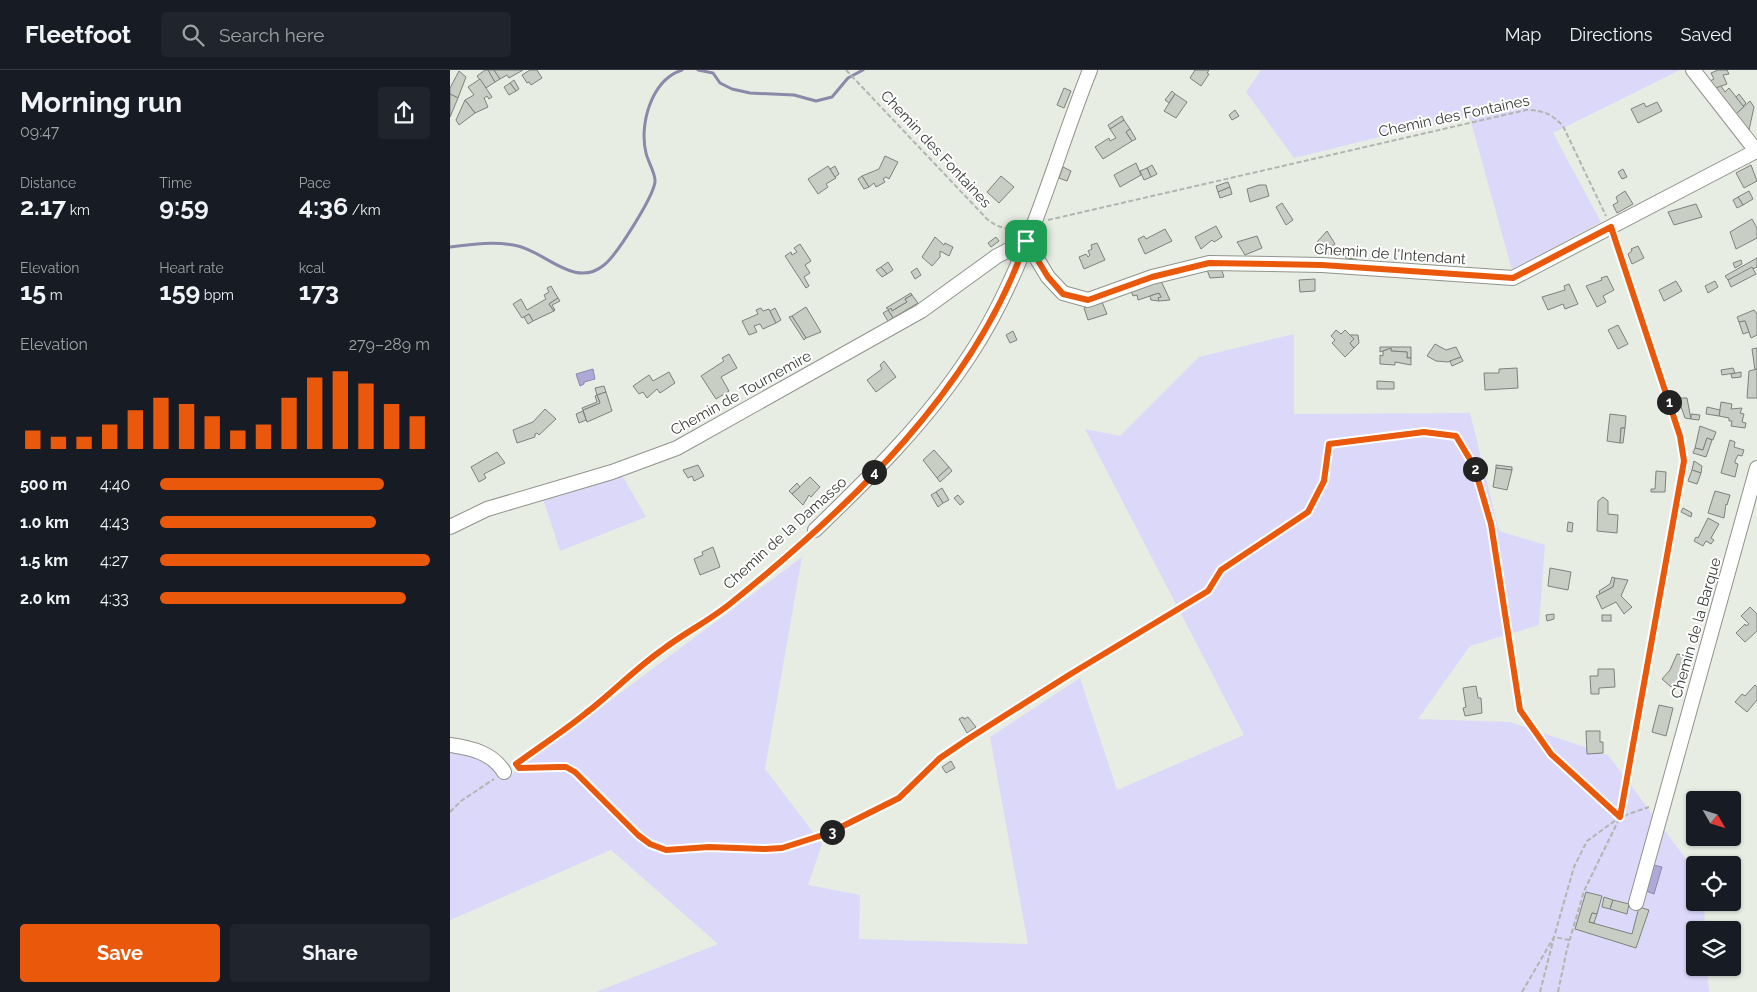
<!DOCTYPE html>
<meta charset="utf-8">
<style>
:root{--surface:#171b24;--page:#20242c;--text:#f1f3f6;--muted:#9ea1a6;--line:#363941;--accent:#ea580c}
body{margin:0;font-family:Raleway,sans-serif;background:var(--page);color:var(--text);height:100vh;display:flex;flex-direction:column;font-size:19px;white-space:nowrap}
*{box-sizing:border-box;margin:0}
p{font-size:16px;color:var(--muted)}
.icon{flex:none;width:28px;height:28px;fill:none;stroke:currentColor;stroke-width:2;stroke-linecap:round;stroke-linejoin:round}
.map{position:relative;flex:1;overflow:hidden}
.drawer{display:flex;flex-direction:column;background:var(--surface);width:450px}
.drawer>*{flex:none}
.needle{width:32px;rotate:129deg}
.fabs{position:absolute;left:1236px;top:721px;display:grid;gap:10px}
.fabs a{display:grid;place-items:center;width:55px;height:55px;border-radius:5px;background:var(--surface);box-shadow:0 1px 4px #0004;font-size:25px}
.pin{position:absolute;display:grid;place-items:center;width:42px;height:42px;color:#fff;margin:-21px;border-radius:10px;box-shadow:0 2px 8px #0006}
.km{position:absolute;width:25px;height:25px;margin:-12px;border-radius:50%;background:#222;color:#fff;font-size:14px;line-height:25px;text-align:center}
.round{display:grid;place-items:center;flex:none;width:52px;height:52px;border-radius:5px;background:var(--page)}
.head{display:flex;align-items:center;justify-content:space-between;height:85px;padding:0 20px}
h1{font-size:28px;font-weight:700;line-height:38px}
.metrics{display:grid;grid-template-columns:repeat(3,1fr);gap:8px;height:85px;padding:5px 20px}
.metrics div{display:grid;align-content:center}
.metrics b{font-size:25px;font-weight:700}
.metrics small{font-size:14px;font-weight:400}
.metrics p{font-size:14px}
.chart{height:140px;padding:10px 20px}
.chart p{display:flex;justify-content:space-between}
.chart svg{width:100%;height:90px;margin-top:5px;stroke:var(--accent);stroke-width:6}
.action{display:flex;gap:10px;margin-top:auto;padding:10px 20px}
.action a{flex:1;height:58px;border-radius:5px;background:var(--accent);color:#fff;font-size:20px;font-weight:700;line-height:58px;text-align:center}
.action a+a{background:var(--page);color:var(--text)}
ul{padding:0 20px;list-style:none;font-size:16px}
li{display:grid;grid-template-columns:80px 60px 1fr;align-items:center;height:38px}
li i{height:12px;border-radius:6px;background:var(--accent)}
header{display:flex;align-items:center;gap:30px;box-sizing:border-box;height:70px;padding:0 25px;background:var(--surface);border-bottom:1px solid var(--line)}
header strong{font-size:24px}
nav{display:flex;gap:28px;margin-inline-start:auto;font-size:18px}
.search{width:350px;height:45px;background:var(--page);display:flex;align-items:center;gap:12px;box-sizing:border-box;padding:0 18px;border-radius:5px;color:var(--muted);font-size:19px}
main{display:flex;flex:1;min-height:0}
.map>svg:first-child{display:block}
.green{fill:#dbd8fa}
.water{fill:#afa9da;stroke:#8c88a9}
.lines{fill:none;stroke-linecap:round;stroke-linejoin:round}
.stream{stroke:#8c88a9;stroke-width:3}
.building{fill:#c9cec5;stroke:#7e827a}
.minor-casing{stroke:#8f948c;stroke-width:16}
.path{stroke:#b1b5ad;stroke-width:2;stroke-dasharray:5 2.5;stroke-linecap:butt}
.minor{stroke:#fff;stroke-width:14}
.route-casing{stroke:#fff;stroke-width:10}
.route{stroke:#ea580c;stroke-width:6}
.labels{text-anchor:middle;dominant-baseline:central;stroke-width:4;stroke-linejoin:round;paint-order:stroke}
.street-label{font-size:15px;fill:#3a3c38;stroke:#fff}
</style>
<header>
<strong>Fleetfoot</strong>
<div class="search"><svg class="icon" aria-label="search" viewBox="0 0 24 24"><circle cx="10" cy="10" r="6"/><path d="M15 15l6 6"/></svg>Search here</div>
<nav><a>Map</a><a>Directions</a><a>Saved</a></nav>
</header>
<main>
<section class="drawer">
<div class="head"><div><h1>Morning run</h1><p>09:47</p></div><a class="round"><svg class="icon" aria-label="share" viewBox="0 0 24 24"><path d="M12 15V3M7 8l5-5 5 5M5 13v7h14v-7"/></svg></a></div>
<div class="metrics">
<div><p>Distance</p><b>2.17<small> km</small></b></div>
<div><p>Time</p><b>9:59</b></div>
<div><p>Pace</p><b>4:36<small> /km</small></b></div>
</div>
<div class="metrics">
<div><p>Elevation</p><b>15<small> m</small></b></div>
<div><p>Heart rate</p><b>159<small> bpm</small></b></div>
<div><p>kcal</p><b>173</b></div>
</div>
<div class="chart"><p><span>Elevation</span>279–289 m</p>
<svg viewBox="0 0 160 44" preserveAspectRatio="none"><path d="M5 44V35M15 44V38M25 44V38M35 44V32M45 44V25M55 44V19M65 44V22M75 44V28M85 44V35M95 44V32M105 44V19M115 44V9M125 44V6M135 44V12M145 44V22M155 44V28"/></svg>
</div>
<ul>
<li><b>500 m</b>4:40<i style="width:83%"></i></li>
<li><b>1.0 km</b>4:43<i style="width:80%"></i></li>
<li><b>1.5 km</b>4:27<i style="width:100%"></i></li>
<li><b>2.0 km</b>4:33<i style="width:91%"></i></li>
</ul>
<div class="action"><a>Save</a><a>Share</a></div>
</section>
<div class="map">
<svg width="1307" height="922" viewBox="0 0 1307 922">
<rect width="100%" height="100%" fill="#e8ede3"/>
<g class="green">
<polygon points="811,0 1230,0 1103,63 1151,152 1062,200 1019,45 844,88 796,22"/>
<polygon points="844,264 844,344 1020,343 1049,461 1095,475 1089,555 1020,576 968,649 1060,652 1158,685 1245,801 1245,832 1254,833 1255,860 1245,860 1245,898 1257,898 1259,922 146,922 268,874 161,780 0,850 0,679 41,692 58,707 352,487 315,699 372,774 358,815 410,825 409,869 578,874 540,667 630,608 667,720 794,665 635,359 670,366 749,287"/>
<polygon points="172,405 196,447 110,481 93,429"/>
</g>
<g class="water">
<polygon points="143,299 145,309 134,312 134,314 130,316 126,304"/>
<polygon points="1204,795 1212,797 1204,824 1196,821"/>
</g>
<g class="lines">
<g class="stream">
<polyline points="248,0 263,3 270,13 282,19 300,23 344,25 366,31 382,27 398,8 413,0"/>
<path d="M0,177C22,174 46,171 68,176C97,183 125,219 154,195C167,185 203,127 205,112C206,104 198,92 196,83C189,55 201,10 232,0"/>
</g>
</g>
<g class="building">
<polygon points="35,0 38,0 45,12 36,18 27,6"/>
<polygon points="38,0 44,0 50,9 45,12"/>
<polygon points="44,0 73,0 59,8 57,5 50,9"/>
<polygon points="80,0 87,0 92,8 81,15 79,12 77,13 72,5"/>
<polygon points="745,0 759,0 757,3 759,4 751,16 740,8"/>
<polygon points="1268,0 1277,0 1279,4 1273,5 1277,14 1266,18 1260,11 1264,9 1261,3"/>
<polygon points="9,1 16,7 8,28 0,24 0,18"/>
<polygon points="30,9 42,27 39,29 37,26 34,28 38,37 25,43 15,30 24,25 18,17"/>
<polygon points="64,10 69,19 66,21 60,13"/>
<polygon points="60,13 66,21 59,25 54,17"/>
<polygon points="1271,16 1275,22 1279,18 1294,37 1286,44 1266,18"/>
<polygon points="614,18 621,21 614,38 607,35"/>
<polygon points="722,21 725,24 719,33 715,30"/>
<polygon points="0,24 8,28 0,47"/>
<polygon points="725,24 737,32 726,48 714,41"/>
<polygon points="1289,24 1296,33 1293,36 1286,27"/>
<polygon points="15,30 25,43 9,55 6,50"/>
<polygon points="1300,31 1304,37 1299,60 1286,44"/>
<polygon points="1207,32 1212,41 1188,53 1181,39 1194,33 1196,37"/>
<polygon points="785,40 789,46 782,50 779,45"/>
<polygon points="672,46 674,50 660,59 658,55"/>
<polygon points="674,50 680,59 676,62 682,71 653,89 645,77 659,68 660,71 666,68 660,59"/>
<polygon points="680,59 686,69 682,71 676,62"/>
<polygon points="435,86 448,92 439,109 436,107 433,109 435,112 426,117 424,113 419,117 412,106 429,99"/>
<polygon points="686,93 691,105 670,117 664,105"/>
<polygon points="702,95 707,104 701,107 697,98"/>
<polygon points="1301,95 1307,111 1294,118 1286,103"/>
<polygon points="378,96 386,108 376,114 378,117 368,124 358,109"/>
<polygon points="385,96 389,104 385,107 380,99"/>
<polygon points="613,97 621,101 617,111 609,108"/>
<polygon points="697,98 701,107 694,110 690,101"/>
<polygon points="1173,99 1177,107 1172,109 1168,102"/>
<polygon points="412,106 419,117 414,119 408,109"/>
<polygon points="551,106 564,117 549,133 537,122"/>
<polygon points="778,112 780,117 768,122 766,116"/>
<polygon points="809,115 816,115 819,126 800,132 797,119"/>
<polygon points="780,117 782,124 770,128 768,122"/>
<polygon points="1175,121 1183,134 1167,143 1163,135 1168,132 1166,127"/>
<polygon points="1299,121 1303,129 1293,135 1288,127"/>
<polygon points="1288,127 1293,135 1287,138 1283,130"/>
<polygon points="832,133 843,150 836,155 826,137"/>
<polygon points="1246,134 1252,147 1224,155 1218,142"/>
<polygon points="1302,149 1307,158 1307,168 1286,179 1280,162"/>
<polygon points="766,156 772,167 764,172 762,170 751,179 745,167"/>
<polygon points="715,159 722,171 695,184 688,169 694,166 696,169"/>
<polygon points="877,161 885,174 878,179 881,182 876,186 867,172"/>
<polygon points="807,166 812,178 795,185 787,172"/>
<polygon points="485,167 494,175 495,173 503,177 499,186 490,181 490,187 482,196 472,187"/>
<polygon points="546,167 549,171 541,177 538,173"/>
<polygon points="647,173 655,190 634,199 629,187 636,184 638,187 640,185 638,181 642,179 641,175"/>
<polygon points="350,174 361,191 355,195 360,203 354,207 359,216 356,218 335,186 341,182 342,185 347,182 344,178"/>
<polygon points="1188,176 1194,188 1182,194 1178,184 1182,181 1181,179"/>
<polygon points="894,180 902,180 907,189 896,188"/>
<polygon points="1307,188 1307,197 1278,210 1275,206"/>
<polygon points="1291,190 1292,194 1285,198 1283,193"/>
<polygon points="438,192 443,200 437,204 431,197"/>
<polygon points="431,197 437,204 432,207 426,200"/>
<polygon points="1302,197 1306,204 1281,217 1278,210"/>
<polygon points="467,198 471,205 465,209 461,202"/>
<polygon points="771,198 774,207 760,208 757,200"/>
<polygon points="1157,206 1164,220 1153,226 1156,232 1147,237 1136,216 1152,210 1151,208"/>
<polygon points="865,209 865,221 850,222 849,210"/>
<polygon points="711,211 720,230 709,231 708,228 711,227 709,223 688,230 687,225 683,226 681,221"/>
<polygon points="1226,211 1232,221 1214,231 1209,220"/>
<polygon points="1265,211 1268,217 1258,223 1255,216"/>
<polygon points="1119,214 1128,234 1115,239 1113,234 1098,240 1092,227 1115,220 1114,216"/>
<polygon points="101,216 108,228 99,234 104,241 83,251 79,244 72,248 63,234 71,229 77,240 96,229 94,225 99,222 97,218"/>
<polygon points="461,223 462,225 455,229 457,232 442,241 436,238"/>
<polygon points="709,223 711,227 708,228 709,231 701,230 700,226"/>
<polygon points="462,225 468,233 443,248 438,240 441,238 442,241 457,232 455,229"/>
<polygon points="108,228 110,231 102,235 105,240 104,241 99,234"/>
<polygon points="652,232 657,244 638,250 634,238"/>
<polygon points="356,237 371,262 356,268 342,246"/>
<polygon points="311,238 313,241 319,239 326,253 313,259 310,254 304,256 307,262 299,265 292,251 308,244 306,240"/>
<polygon points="325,238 331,250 326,253 320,241"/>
<polygon points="438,240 443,248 438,251 433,243"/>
<polygon points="1304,240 1307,244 1307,265 1301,268 1295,251 1289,252 1287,247"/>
<polygon points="79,244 83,251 78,254 74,247"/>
<polygon points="342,246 356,268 354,270 339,247"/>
<polygon points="1295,251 1299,262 1293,264 1289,252"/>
<polygon points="1168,255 1178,274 1168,279 1158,260"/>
<polygon points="886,260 891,264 895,260 904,269 900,273 904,278 895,287 882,273 885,270 881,266"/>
<polygon points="563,261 567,270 560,273 556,265"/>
<polygon points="900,265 908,265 909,273 904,278 900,273 904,269"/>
<polygon points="985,274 996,280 1006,277 1011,287 998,292 986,291 977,286"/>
<polygon points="930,277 961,277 961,288 957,288 957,282 941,281 941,278 930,282"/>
<polygon points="941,278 941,281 957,282 957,288 961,288 961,295 945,292 945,295 930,294 930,285 933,286 933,281"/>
<polygon points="1307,278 1307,299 1305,300 1302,279"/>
<polygon points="279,284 287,298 271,307 279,321 266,329 251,306 274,291 272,288"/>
<polygon points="1011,287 1013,291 1002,296 1000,291"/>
<polygon points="434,291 446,307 426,322 417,310 432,299 430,295"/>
<polygon points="1067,298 1068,318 1035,320 1034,303 1049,303 1049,299"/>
<polygon points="1283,298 1285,303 1272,305 1271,300"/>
<polygon points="1307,299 1307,328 1297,328 1299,301"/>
<polygon points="219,302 225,313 210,323 207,319 197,328 193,322 189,324 183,316 199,305 203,311"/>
<polygon points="1291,302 1291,307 1282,308 1281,304"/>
<polygon points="927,311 944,312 944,319 927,319"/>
<polygon points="154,316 156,322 147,325 145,318"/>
<polygon points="156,322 162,341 137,352 133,340 150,333 147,325"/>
<polygon points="147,325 150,333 133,340 132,338 147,332 145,326"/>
<polygon points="1228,328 1237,328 1241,349 1235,348"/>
<polygon points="1271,332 1282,334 1281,339 1292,338 1290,343 1294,344 1292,352 1296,353 1295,358 1281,356 1282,351 1279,351 1279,348 1269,346"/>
<polygon points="1257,337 1270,340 1269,346 1256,344"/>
<polygon points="95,339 106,349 89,365 87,363 85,364 85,367 67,373 63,360 83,352"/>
<polygon points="133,341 136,350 129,353 126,344"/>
<polygon points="1160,344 1176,346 1175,358 1171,358 1170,373 1157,371"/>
<polygon points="1241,344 1250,345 1249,350 1241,349"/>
<polygon points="1250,356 1266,362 1263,370 1257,368 1253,380 1245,378"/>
<polygon points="1171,358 1175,358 1173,373 1170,373"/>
<polygon points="1257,368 1262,370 1256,387 1243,383 1245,378 1253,380"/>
<polygon points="1280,370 1285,372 1284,377 1294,380 1292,386 1288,385 1285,391 1285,393 1288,394 1285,407 1271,403"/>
<polygon points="484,380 499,397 487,408 473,390"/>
<polygon points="47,382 55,393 34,404 36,408 29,412 21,397"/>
<polygon points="1244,391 1252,396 1251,403 1242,400"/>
<polygon points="248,395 254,406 244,411 242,406 238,408 233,400"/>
<polygon points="1046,395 1062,397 1062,400 1046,398"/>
<polygon points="499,397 502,401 490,412 487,408"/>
<polygon points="1046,398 1062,400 1057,420 1043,417"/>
<polygon points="1242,400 1251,403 1247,414 1238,411"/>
<polygon points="1206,401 1216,402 1215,422 1201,422 1201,419 1205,419"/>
<polygon points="360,407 370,417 361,427 359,425 353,435 342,424"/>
<polygon points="347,413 350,417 342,424 339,421"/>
<polygon points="492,418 499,430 493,433 486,422"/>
<polygon points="1265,421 1280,425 1277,435 1276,434 1274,448 1258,443"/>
<polygon points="486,422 493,433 488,437 481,425"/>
<polygon points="508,425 514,432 510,435 504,428"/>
<polygon points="1153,427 1158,431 1158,444 1168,445 1167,463 1147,461 1148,431"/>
<polygon points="1233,438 1242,443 1241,447 1231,442"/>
<polygon points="1258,448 1269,454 1261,468 1264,470 1261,474 1256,471 1253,476 1244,471 1246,467 1248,468"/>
<polygon points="1118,452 1123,453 1122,462 1117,461"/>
<polygon points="263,477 270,497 250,505 244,489 253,485 252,482"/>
<polygon points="1100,498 1121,502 1118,520 1098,516"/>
<polygon points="1162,507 1165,508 1163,517 1150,524 1149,521 1160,514"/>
<polygon points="1165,508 1178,510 1171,526 1182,537 1174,544 1166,532 1152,539 1146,526 1163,517"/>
<polygon points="1300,537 1307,544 1307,561 1295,572 1286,563 1295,554 1296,556 1299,554 1291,546"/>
<polygon points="1104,544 1104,549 1097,551 1096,545"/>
<rect x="1152" y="545" width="9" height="6"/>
<polygon points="1227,584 1238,586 1232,606 1221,617 1212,609 1220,600"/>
<polygon points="1148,599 1164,599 1165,617 1149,618 1149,624 1141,624 1140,606 1148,606"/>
<polygon points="1305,615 1307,617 1307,630 1297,642 1285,632 1292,624 1295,626"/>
<polygon points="1026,616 1028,628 1031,628 1032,643 1015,646 1013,638 1016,637 1013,618"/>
<polygon points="1209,635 1223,638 1216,666 1202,662"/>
<polygon points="513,647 514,649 518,647 526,657 517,663 509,649"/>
<polygon points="1136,661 1150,661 1150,672 1153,672 1153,683 1137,684"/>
<polygon points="501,691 505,698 496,703 492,697"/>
<polygon points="1136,822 1152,826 1147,844 1142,843 1139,852 1182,864 1189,837 1199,840 1186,878 1125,859"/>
<polygon points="1154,827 1163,830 1160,839 1152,837"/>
<polygon points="1163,830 1179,834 1177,844 1160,839"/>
<polygon points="1142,843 1147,844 1144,853 1139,852"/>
</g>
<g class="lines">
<defs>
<g id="minor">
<polyline points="1243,0 1307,82"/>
<polyline points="576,171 598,207 613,223 638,230 702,207 759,193 872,195 1063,208 1306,81"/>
<polyline points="0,457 37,439 162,402 227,378 471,241 547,186 576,171"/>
<path d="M365,460C421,406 477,351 520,285C577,199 602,95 640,0"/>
<path d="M0,675C21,678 43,683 54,702"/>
<polyline points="1186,833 1307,398"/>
</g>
</defs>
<use href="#minor" class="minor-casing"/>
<g class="path">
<path d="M396,0L537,149C547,157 555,160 569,157"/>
<path d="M598,150L1076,40C1093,40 1102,44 1113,56L1156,146"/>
<polyline points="66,694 69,698 109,697 116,697 125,703 189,765 200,774 216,780 259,777 315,779 332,777 379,763 449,728 481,696 518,669 619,605 758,521 771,500 858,442 874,411 879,374 974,362 1005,365 1024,397 1041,454 1070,640 1101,684 1170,747"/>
<polyline points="67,694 136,643 211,580 279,534 356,468"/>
<polyline points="0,742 11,731 44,709"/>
<polyline points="1072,922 1104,867 1124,797 1137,771 1170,747 1199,737"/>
<polyline points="1090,922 1104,867 1119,870"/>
<polyline points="1108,922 1117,879 1134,821 1170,747 1234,391 1230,366 1165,169"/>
</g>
<use href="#minor" class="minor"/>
</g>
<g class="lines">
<defs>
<path id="route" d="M1161,157L1230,366L1234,391L1170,747L1101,684L1070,640L1041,454L1024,396L1006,366L974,362L879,374L874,411L858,442L771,500L758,521L619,605L518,669L490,688L449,728L379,763L332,778L315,779L259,777L216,780L200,774L188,765L125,702L116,697H109L69,698L66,694C89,677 114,661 136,643C162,623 185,599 212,580C234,563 259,551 281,533C399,438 526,318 576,171L598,207L613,224L638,230L702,207L759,193L872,195L1063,208Z"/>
</defs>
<use href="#route" class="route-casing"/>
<use href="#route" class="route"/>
</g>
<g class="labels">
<g class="street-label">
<text transform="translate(1004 46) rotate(-12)">Chemin des Fontaines</text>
<text transform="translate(486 79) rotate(47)">Chemin des Fontaines</text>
<text transform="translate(940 184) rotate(4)">Chemin de l'Intendant</text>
<text transform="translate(291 323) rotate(-29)">Chemin de Tournemire</text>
<text transform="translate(335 463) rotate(-42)">Chemin de la Damasso</text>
<text transform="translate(1246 558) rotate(-74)">Chemin de la Barque</text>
</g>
</g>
</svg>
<div class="fabs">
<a><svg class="needle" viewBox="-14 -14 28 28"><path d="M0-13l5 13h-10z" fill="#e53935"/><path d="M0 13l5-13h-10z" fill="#9ea1a6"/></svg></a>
<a><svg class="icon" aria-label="locate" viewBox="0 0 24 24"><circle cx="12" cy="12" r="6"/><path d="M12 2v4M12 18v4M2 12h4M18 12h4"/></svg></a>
<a><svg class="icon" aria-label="layers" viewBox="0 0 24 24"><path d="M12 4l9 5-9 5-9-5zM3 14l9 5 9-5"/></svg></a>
</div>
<div class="pin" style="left:576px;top:171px;background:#1e9e55"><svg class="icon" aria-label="arrive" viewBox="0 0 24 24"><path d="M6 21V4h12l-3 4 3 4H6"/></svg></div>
<b class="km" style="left:1219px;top:332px">1</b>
<b class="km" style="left:1025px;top:399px">2</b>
<b class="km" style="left:382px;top:762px">3</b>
<b class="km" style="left:424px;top:402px">4</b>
</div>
</main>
